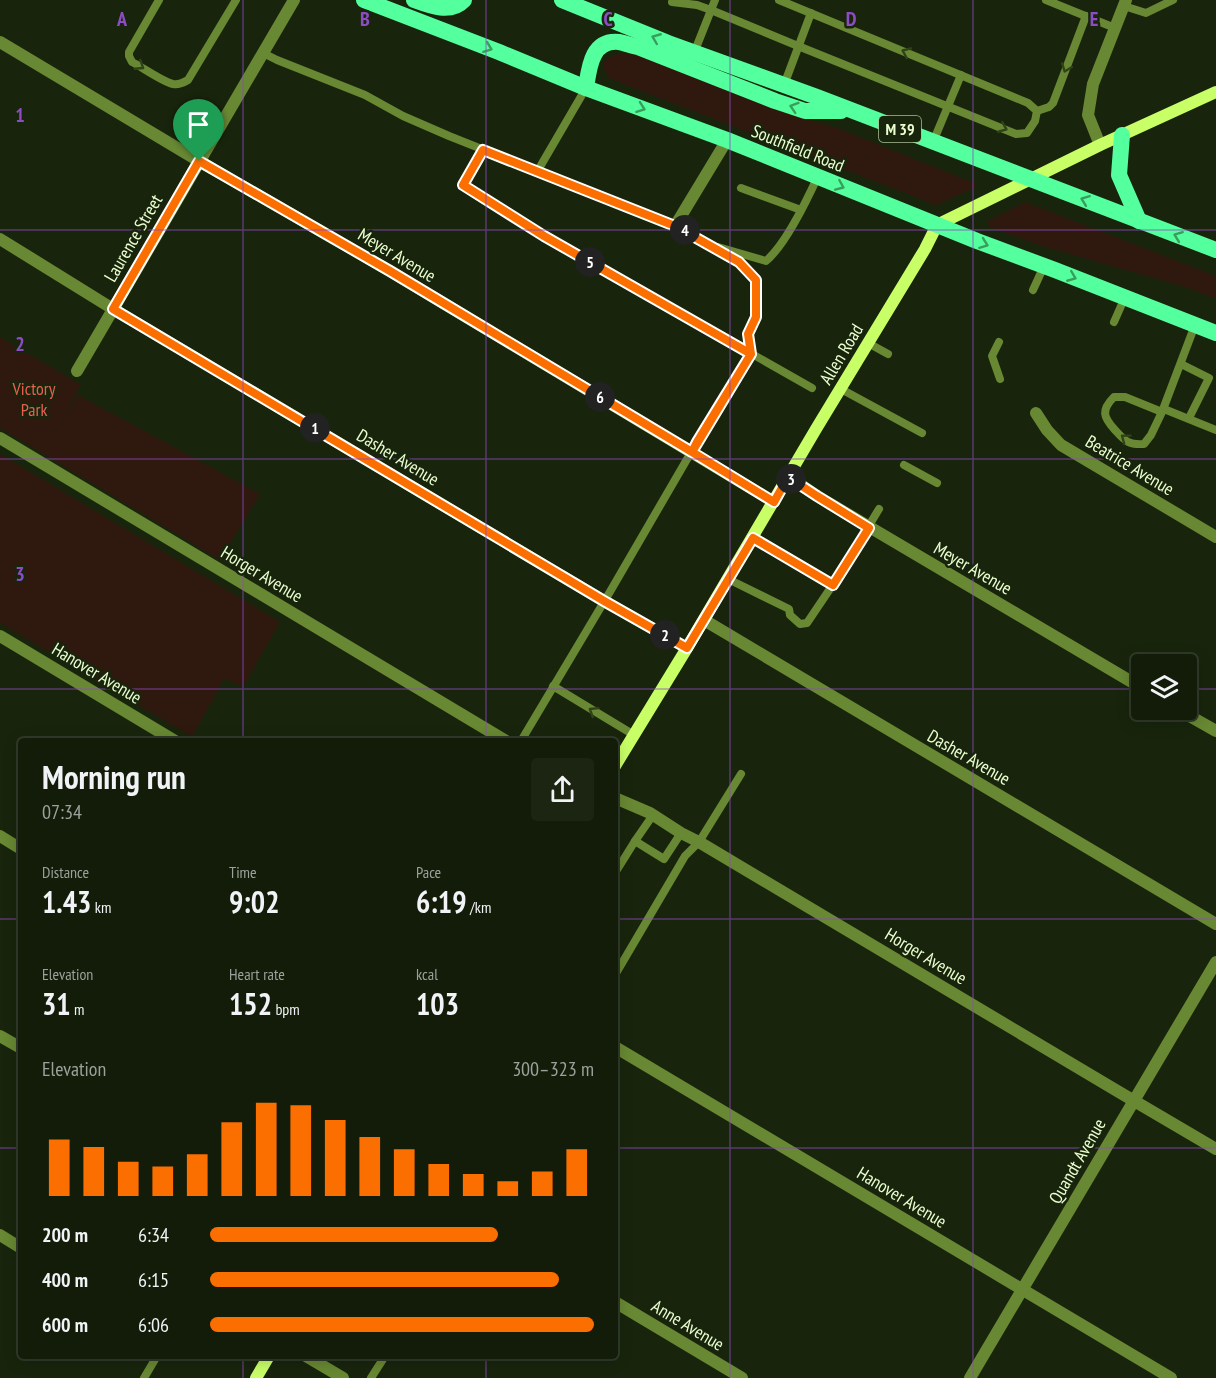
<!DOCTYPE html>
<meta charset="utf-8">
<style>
:root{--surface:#121c09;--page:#1b2512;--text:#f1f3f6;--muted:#9ca19c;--line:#313a2a;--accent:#fb6e00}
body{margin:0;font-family:"PT Sans Narrow",sans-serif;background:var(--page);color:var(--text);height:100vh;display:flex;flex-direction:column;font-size:22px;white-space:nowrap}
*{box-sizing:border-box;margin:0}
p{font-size:20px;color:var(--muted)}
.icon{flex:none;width:33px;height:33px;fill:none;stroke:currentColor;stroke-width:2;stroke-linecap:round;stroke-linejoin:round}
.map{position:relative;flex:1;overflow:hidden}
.details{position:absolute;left:18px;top:738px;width:600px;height:621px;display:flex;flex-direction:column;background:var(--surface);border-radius:6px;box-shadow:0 3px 15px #0003,0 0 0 2px var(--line)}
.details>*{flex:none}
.tools{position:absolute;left:1131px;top:654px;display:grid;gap:12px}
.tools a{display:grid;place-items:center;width:66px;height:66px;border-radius:6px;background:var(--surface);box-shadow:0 3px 15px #0003,0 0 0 2px var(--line);font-size:30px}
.pin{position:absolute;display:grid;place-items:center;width:51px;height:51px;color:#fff;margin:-62px -26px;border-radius:50% 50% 50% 0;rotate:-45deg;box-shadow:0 0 6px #0007}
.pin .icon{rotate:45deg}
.km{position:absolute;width:30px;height:30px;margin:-15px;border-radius:50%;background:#222;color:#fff;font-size:16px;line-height:30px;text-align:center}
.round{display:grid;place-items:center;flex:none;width:63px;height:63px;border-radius:6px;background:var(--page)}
.overview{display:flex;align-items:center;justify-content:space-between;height:102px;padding:0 24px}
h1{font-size:33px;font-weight:800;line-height:45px}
.figures{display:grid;grid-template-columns:repeat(3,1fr);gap:9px;height:102px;padding:6px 24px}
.figures div{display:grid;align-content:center}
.figures b{font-size:30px;font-weight:800}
.figures small{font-size:16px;font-weight:400}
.figures p{font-size:16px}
.chart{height:168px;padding:12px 24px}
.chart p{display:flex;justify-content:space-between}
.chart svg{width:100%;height:108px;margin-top:6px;stroke:var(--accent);stroke-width:6}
ul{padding:0 24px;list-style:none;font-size:20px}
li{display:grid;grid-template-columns:96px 72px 1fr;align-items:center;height:45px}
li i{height:15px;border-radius:8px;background:var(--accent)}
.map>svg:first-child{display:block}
.green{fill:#2f190f}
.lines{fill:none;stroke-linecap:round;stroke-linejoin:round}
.service{stroke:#688833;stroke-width:8}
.minor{stroke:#688833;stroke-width:12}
.tertiary{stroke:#688833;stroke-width:12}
.secondary{stroke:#c8ff67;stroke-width:12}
.trunk{stroke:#54ff9e;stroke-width:16}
.oneway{stroke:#399d5c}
.oneway2{stroke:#304318}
.route-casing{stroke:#fff;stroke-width:12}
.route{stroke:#fb6e00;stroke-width:8}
.grid{fill:none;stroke:#8c4cc2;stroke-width:1.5;stroke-opacity:0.55}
.labels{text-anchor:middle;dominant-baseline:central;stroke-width:5;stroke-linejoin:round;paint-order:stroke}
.shield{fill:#18250c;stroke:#abbe95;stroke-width:1.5}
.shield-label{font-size:16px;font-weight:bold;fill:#eaffd0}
.street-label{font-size:18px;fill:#eaffd0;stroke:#18250c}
.park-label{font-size:18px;fill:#e95f52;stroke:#18250c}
.grid-label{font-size:20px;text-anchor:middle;font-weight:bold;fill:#8c4cc2;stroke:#18250c;stroke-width:5;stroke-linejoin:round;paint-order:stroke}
</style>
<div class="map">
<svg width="1216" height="1378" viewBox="0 0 1216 1378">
<rect width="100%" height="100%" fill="#18250c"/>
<g class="green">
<polygon points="624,53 634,54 789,114 837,128 974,183 976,185 974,188 936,205 608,78 603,66 605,59 614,55"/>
<polygon points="1025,202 1216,276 1216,299 1185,287 1042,246 990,227 988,224 988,221"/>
<polygon points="0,337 81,385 63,420 78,395 260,494 220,560 0,428"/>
<polygon points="0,454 280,622 243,687 224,679 192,737 0,623"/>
</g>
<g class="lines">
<g class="service">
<path d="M159,0L129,52V56L132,62C142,67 163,82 173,84C179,85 183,83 188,80L236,0"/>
<polyline points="1046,0 1115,28"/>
<polyline points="672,2 697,5 711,10 798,46 1016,134 1027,133 1035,121 1037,111 1028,103 779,0"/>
<polyline points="1124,6 1146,13 1173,0"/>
<polyline points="263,53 277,60 365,95 403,116 449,136 675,226 739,262 756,281 756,317 748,334 751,354 697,442 611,590 521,741"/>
<polyline points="694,53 715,0"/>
<polyline points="784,85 811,13"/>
<polyline points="1037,111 1049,107 1053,103 1086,16"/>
<polyline points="933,142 961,75"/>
<polyline points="482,150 463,185 544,236 812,388"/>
<polyline points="537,172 586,88"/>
<polyline points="741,188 801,210"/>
<path d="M718,247L766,261C786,244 807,200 818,176"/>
<polyline points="1033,290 1044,266"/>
<polyline points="1114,322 1125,297"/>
<polyline points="999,342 992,356 1000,379"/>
<polyline points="868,343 888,354"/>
<polyline points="1181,364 1209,378 1189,418"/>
<polyline points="841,389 922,433"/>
<polyline points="1164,409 1216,430"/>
<path d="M1162,412L1125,397H1114C1101,410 1103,417 1115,430C1125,441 1128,445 1144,444L1151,435L1162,412L1195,325"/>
<polyline points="904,465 937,483"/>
<polyline points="753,538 833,585"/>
<polyline points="728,579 789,609 790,615 800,624 807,623 838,577 879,509"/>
<polyline points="553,686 634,735"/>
<polyline points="653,815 635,841 664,859 681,833"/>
<polyline points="615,873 635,841"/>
<polyline points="615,975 685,856 699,842 741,774"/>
<polyline points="144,1378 157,1356"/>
<polyline points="371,1378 385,1356"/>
</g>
<g class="minor">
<polyline points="0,42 199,161 390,271 774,502"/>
<polyline points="675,226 727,140"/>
<polyline points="0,239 113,309 604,601 687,648"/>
<polyline points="77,371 294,0"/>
<polyline points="1036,413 1047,430 1061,445 1216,537"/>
<polyline points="0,438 506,741"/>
<polyline points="788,476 817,496 1142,688"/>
<polyline points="704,620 1216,924"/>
<polyline points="0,636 175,741"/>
<polyline points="1179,710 1216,731"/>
<polyline points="615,798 650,813 681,833 699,842 1119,1092 1216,1149"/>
<polyline points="0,836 21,849"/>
<polyline points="0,1036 21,1048"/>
<polyline points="615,1047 1171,1378"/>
<polyline points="0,1235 21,1248"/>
<polyline points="615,1302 742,1378"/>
<polyline points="306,1356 343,1378"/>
<polyline points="970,1378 1216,962"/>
</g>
<polyline class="tertiary" points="1100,145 1088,115 1093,84 1126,0"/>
<g class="secondary">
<polyline points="615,766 687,648 816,429 925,249 937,225 1100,145 1216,92"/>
<polyline points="256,1378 269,1356"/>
</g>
<g class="trunk">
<polyline points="364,0 499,52 586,88 727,140 977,241 1055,270 1216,333"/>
<path d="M414,0C430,6 451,14 464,0"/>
<polyline points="562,0 668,43 817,97 1216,250"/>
<path d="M586,88C589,69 591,39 619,42C625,43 632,46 638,47L775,101L805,111H841"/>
<polyline points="1122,135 1119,175 1139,221"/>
</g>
</g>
<defs><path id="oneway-chevron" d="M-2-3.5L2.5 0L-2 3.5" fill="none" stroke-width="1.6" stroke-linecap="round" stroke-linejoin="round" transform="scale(1.5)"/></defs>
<g class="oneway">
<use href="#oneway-chevron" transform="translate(656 38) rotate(-158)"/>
<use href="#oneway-chevron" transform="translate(488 48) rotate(21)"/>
<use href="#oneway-chevron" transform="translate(794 107) rotate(-162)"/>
<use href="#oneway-chevron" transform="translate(641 108) rotate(20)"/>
<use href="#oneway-chevron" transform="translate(840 186) rotate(23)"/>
<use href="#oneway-chevron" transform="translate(1085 200) rotate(-159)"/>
<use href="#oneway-chevron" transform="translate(1178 236) rotate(-159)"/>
<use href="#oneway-chevron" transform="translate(984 244) rotate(20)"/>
<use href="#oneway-chevron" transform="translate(1072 277) rotate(22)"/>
</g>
<g class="oneway2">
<use href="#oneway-chevron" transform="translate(906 52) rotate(-157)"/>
<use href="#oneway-chevron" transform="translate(140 66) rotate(33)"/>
<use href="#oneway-chevron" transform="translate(1066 68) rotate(111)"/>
<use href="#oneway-chevron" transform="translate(1003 128) rotate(22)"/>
<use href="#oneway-chevron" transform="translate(1125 438) rotate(-143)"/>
<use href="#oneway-chevron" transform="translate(593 711) rotate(-148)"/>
</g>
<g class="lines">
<defs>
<polyline id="route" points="199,161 113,309 604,601 687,648 753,538 833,585 869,528 817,496 788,477 774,502 692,452 751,354 748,334 756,317 756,280 739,262 675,226 483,150 463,185 544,236 751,354 697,442 692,452 390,271 199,161"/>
</defs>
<use href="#route" class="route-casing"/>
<use href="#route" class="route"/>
</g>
<path class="grid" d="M243,0V741M486,0V741M730,0V1378M973,0V1378M0,230H1216M0,459H1216M0,689H1142M1186,689H1216M0,919H21M615,919H1216M0,1148H21M615,1148H1216M243,1356V1378M486,1356V1378"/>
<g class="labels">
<rect class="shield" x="879" y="116" width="42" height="26" rx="4.5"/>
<g class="shield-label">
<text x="900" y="129">M 39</text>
</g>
<g class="street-label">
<text transform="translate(798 148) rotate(22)">Southfield Road</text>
<text transform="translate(133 238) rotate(-60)">Laurence Street</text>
<text transform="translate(397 255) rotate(31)">Meyer Avenue</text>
<text transform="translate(841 354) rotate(-59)">Allen Road</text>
<text transform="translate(398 457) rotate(31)">Dasher Avenue</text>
<text transform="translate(1130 465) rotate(31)">Beatrice Avenue</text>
<text transform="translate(973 568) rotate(30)">Meyer Avenue</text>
<text transform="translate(262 574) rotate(31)">Horger Avenue</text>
<text transform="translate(97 673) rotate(31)">Hanover Avenue</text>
<text transform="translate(969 757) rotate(30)">Dasher Avenue</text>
<text transform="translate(926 956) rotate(31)">Horger Avenue</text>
<text transform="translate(1077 1161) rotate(-60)">Quandt Avenue</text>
<text transform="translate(902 1197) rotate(31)">Hanover Avenue</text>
<text transform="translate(688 1325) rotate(31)">Anne Avenue</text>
</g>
<g class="park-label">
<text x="34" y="388">Victory<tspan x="34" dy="21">Park</tspan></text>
</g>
</g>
<g class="grid-label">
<text x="122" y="26">A</text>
<text x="365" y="26">B</text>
<text x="608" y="26">C</text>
<text x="851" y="26">D</text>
<text x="1094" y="26">E</text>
<text x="20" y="122">1</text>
<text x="20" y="351">2</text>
<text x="20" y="581">3</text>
</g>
</svg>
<div class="tools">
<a><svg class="icon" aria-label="layers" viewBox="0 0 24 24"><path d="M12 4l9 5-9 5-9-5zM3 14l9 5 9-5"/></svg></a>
</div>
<div class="pin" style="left:199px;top:161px;background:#1e9e55"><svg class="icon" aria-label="arrive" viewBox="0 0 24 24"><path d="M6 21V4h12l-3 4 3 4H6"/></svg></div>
<b class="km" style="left:315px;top:428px">1</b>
<b class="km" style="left:665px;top:635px">2</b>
<b class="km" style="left:791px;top:479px">3</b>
<b class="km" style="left:685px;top:230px">4</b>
<b class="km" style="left:590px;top:262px">5</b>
<b class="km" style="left:600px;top:397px">6</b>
<section class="details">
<div class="overview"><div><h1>Morning run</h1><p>07:34</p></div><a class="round"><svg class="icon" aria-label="share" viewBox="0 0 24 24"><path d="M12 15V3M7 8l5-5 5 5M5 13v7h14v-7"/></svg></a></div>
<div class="figures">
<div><p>Distance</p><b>1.43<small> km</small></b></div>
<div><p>Time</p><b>9:02</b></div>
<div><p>Pace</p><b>6:19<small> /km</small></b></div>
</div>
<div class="figures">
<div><p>Elevation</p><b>31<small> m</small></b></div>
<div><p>Heart rate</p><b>152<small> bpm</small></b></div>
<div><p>kcal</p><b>103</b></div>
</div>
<div class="chart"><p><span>Elevation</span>300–323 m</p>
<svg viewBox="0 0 160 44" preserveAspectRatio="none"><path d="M5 44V21M15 44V24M25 44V30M35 44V32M45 44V27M55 44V14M65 44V6M75 44V7M85 44V13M95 44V20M105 44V25M115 44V31M125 44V35M135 44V38M145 44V34M155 44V25"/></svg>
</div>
<ul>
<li><b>200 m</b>6:34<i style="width:75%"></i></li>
<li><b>400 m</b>6:15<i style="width:91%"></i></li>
<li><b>600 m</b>6:06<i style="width:100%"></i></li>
</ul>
</section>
</div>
